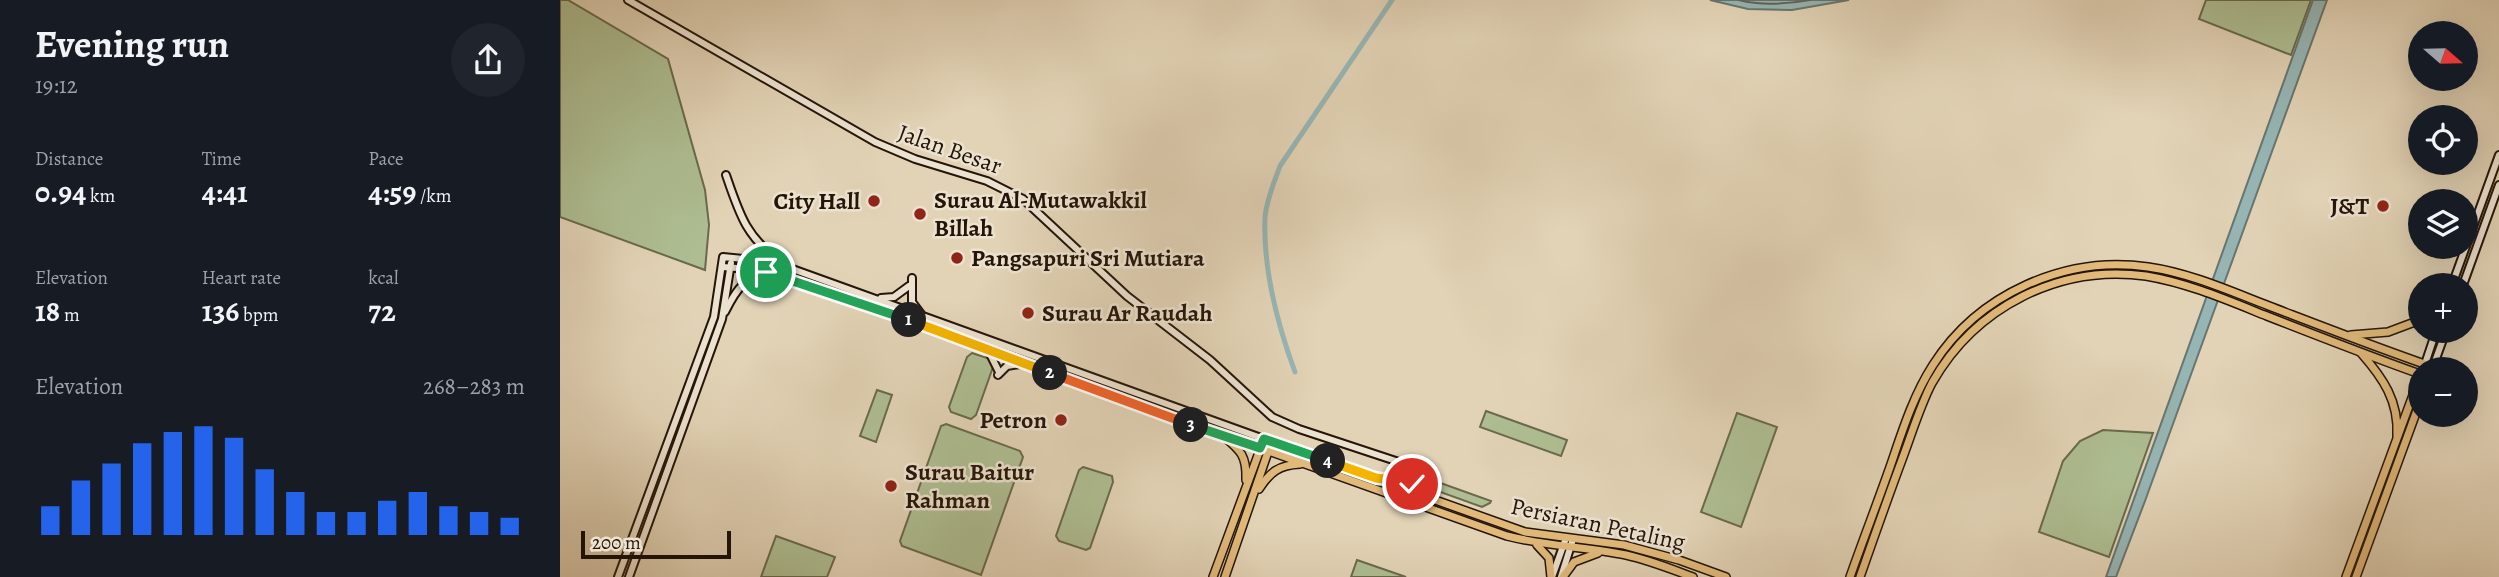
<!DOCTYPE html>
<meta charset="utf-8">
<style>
:root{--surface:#171b24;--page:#20242c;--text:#f1f3f6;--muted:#9ea1a6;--accent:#2563eb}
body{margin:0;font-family:Alegreya,serif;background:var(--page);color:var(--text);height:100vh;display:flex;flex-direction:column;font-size:26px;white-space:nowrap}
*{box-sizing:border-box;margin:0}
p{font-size:23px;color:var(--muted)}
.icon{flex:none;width:38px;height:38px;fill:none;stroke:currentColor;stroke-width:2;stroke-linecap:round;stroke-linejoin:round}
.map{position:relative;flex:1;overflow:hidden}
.details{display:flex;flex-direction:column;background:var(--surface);width:560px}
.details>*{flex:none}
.needle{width:46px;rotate:110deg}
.controls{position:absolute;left:1848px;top:21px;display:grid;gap:14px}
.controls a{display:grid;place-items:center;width:70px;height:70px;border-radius:50%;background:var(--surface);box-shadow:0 7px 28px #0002;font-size:35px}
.scale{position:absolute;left:21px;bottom:18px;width:150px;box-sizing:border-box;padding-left:7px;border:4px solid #241508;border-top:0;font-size:19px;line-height:24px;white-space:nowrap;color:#241508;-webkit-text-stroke:5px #ece2d0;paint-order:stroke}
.pin{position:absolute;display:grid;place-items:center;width:60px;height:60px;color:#fff;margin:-30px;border:4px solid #fff;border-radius:50%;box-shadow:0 2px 7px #0007}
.km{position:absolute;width:35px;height:35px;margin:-18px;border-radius:50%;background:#222;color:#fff;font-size:19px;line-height:35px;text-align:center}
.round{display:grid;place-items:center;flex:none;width:74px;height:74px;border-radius:37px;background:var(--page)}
.headline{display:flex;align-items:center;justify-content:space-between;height:119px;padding:0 35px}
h1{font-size:38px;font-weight:700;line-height:52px}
.stats{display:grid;grid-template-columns:repeat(3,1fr);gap:10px;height:119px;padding:7px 35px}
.stats div{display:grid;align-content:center}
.stats b{font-size:30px;font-weight:700}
.stats small{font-size:19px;font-weight:400}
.stats p{font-size:19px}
.chart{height:196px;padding:14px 35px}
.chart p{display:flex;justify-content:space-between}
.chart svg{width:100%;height:126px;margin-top:7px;stroke:var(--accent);stroke-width:6}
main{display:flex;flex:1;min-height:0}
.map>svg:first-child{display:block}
.green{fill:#aebe92;stroke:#696a4d;stroke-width:2}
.water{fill:#96b6b5;stroke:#687670;stroke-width:2}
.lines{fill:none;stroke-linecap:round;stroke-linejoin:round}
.shore{stroke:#5d665e;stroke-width:2}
.canal{stroke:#96b6b5;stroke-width:5}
.secondary-casing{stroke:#241508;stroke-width:10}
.primary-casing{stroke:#241508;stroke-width:10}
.secondary{stroke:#ece2d0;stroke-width:6}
.primary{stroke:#e1ba7b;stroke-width:7}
.split-1-casing{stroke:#fff;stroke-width:14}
.split-2-casing{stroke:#fff;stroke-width:14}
.split-3-casing{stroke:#fff;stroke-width:14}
.split-4-casing{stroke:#fff;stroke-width:14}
.split-5-casing{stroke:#fff;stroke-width:14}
.split-1{stroke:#22a559;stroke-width:9}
.split-2{stroke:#f5b400;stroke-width:9}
.split-3{stroke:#f0652b;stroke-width:9}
.split-4{stroke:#22a559;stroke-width:9}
.split-5{stroke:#f5b400;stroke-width:9}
.poi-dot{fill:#8f2418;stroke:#ece2d0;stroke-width:2.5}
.labels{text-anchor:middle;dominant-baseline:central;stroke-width:5;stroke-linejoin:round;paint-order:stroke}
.street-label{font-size:24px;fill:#241508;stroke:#ece2d0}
.poi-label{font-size:24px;font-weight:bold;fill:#241508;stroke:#ece2d0;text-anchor:start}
</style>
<main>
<section class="details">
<div class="headline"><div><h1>Evening run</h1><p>19:12</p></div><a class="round"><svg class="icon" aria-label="share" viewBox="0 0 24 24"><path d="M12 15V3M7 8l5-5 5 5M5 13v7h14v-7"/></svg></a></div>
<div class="stats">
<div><p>Distance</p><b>0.94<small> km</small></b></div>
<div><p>Time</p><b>4:41</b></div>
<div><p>Pace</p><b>4:59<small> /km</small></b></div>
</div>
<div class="stats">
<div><p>Elevation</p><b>18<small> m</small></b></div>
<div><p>Heart rate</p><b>136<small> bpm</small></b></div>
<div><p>kcal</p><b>72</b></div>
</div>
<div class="chart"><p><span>Elevation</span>268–283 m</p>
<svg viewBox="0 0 160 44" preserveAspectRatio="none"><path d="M5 44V34M15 44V25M25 44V19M35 44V12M45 44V8M55 44V6M65 44V10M75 44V21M85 44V29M95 44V36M105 44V36M115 44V32M125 44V29M135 44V34M145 44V36M155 44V38"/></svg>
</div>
</section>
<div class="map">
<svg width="1939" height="577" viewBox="0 0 1939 577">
<rect width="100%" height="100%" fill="#e2d3b6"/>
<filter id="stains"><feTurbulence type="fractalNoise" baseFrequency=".00286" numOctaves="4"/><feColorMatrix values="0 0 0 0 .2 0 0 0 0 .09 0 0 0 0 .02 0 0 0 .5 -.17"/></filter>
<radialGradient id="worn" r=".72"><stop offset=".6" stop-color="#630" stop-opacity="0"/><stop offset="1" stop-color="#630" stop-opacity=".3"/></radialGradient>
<g class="green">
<polygon points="0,0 8,0 108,59 145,190 149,225 145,270 0,217"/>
<polygon points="1646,0 1751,0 1731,55 1639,19"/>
<polygon points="412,353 430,359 433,367 416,415 411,419 391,412 389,407 407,357"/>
<polygon points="317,390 332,395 316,442 300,436"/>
<polygon points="926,411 1007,440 1001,456 920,427"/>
<polygon points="1177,413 1217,427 1181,527 1141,512"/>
<polygon points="386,424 460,451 463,457 421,575 342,546 340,541 381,426"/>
<polygon points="1543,430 1593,433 1549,557 1479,532 1503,461 1520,441"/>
<polygon points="523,467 552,476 553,482 530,548 526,550 499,541 496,536 519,470"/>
<polygon points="861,476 931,501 930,503 922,507 858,484"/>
<polygon points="216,536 275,557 267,577 201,577"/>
<polygon points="797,560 846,577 791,577"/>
</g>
<g class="water">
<polygon points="1150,0 1289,0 1232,10 1188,9"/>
<polygon points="1753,0 1767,0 1585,501 1556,577 1546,577"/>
</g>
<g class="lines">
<path class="shore" d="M1179,0C1202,6 1227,4 1250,0"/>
<path class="canal" d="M735,372C717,323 703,270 705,218C706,201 714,183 720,166L832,0"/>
<defs>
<g id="secondary">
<polyline points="68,0 315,142 355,159 427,181 463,199 567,296 650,360 712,417 739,429 851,466 852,484 863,494"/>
<path d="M166,175C180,216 186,236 221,263"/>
<polyline points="162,267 191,269 222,277 339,316 636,427 700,448"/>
<polyline points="352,278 352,302 361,314"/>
<polyline points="1892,285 1939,155"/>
<polyline points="1903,285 1939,185"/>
<polyline points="321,298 334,297 349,286"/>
<path d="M165,312C177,288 184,276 213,276"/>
<polyline points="429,352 439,372"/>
<polyline points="1865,364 1876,331"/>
<polyline points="1873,367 1886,331"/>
<polyline points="438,375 447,366 460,364"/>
<polyline points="823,479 836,479 850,470"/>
<polyline points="58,577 154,317 163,257 213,262 704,439"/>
<polyline points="69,577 162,319 171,263"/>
<polyline points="992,577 1006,538"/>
<polyline points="1001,577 1013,539"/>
</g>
<g id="primary">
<polyline points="1791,335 1828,332 1860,320"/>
<path d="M1801,353C1823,378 1839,401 1837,436"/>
<path d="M662,435C680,450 687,455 686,480"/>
<path d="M700,448L947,536C986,546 1026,547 1066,555C1089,560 1111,569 1133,577"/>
<path d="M699,489C710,472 719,465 740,464"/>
<polyline points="977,545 989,558 991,577"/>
<polyline points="653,577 704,439 965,532 1064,545 1119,560 1166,577"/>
<polyline points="665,577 709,449"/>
<polyline points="1003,577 1014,562 1038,553"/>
<path d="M1290,577C1303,540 1317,504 1330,467C1342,432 1353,396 1373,365C1418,294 1505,255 1588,267C1630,273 1670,291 1709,306C1764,327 1818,348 1873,367L1872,369"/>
<path d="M1300,577C1314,537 1328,497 1343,457C1352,433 1360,406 1372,383C1415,307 1499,264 1586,276C1628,283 1667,300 1707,316C1758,336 1809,356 1860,374"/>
<polyline points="1786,577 1860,376"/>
<polyline points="1796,577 1860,402"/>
</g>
</defs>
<use href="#secondary" class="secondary-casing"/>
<use href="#primary" class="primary-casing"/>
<use href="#secondary" class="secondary"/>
<use href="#primary" class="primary"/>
</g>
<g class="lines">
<defs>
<polyline id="split-1" points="206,272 349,320"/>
<polyline id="split-2" points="349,320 490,373"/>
<polyline id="split-3" points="490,373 631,425"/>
<polyline id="split-4" points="631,425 700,448 704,439 768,461"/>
<polyline id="split-5" points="768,461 816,478 831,480 849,470 852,484"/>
</defs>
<use href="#split-1" class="split-1-casing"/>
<use href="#split-2" class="split-2-casing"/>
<use href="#split-3" class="split-3-casing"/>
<use href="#split-4" class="split-4-casing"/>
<use href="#split-5" class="split-5-casing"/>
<use href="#split-1" class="split-1"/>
<use href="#split-2" class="split-2"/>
<use href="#split-3" class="split-3"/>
<use href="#split-4" class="split-4"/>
<use href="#split-5" class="split-5"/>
</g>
<g class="poi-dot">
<circle cx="314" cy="201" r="7"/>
<circle cx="1823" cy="206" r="7"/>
<circle cx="360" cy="214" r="7"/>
<circle cx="397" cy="258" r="7"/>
<circle cx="468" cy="313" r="7"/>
<circle cx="501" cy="420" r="7"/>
<circle cx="331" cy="486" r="7"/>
</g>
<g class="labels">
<g class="street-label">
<text transform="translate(390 149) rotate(19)">Jalan Besar</text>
<text transform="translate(1038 524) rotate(12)">Persiaran Petaling</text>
</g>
<g class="poi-label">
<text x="374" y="200">Surau Al-Mutawakkil<tspan x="374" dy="28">Billah</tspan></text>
<text x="300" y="201" text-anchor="end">City Hall</text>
<text x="1809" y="206" text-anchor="end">J&amp;T</text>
<text x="411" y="258">Pangsapuri Sri Mutiara</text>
<text x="482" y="313">Surau Ar Raudah</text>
<text x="487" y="420" text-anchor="end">Petron</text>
<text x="345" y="472">Surau Baitur<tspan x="345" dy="28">Rahman</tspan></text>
</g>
</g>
<rect width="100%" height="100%" filter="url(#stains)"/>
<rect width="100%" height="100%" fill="url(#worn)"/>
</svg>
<div class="controls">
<a><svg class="needle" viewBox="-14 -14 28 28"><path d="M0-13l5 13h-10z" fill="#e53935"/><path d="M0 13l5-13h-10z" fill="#9ea1a6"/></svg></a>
<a><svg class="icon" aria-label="locate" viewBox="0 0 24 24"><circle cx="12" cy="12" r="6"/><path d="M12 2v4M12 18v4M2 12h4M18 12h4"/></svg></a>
<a><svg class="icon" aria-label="layers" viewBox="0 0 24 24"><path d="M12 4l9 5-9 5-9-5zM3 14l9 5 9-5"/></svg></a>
<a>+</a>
<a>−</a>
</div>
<div class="scale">200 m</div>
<div class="pin" style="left:206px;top:272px;background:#1e9e55"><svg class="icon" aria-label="arrive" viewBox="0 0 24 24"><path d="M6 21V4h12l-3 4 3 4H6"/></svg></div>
<div class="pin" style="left:852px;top:484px;background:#d93025"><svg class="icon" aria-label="check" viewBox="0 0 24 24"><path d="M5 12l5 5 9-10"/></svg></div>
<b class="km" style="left:349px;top:320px">1</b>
<b class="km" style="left:490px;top:373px">2</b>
<b class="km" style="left:631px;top:425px">3</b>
<b class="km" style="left:768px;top:461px">4</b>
</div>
</main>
